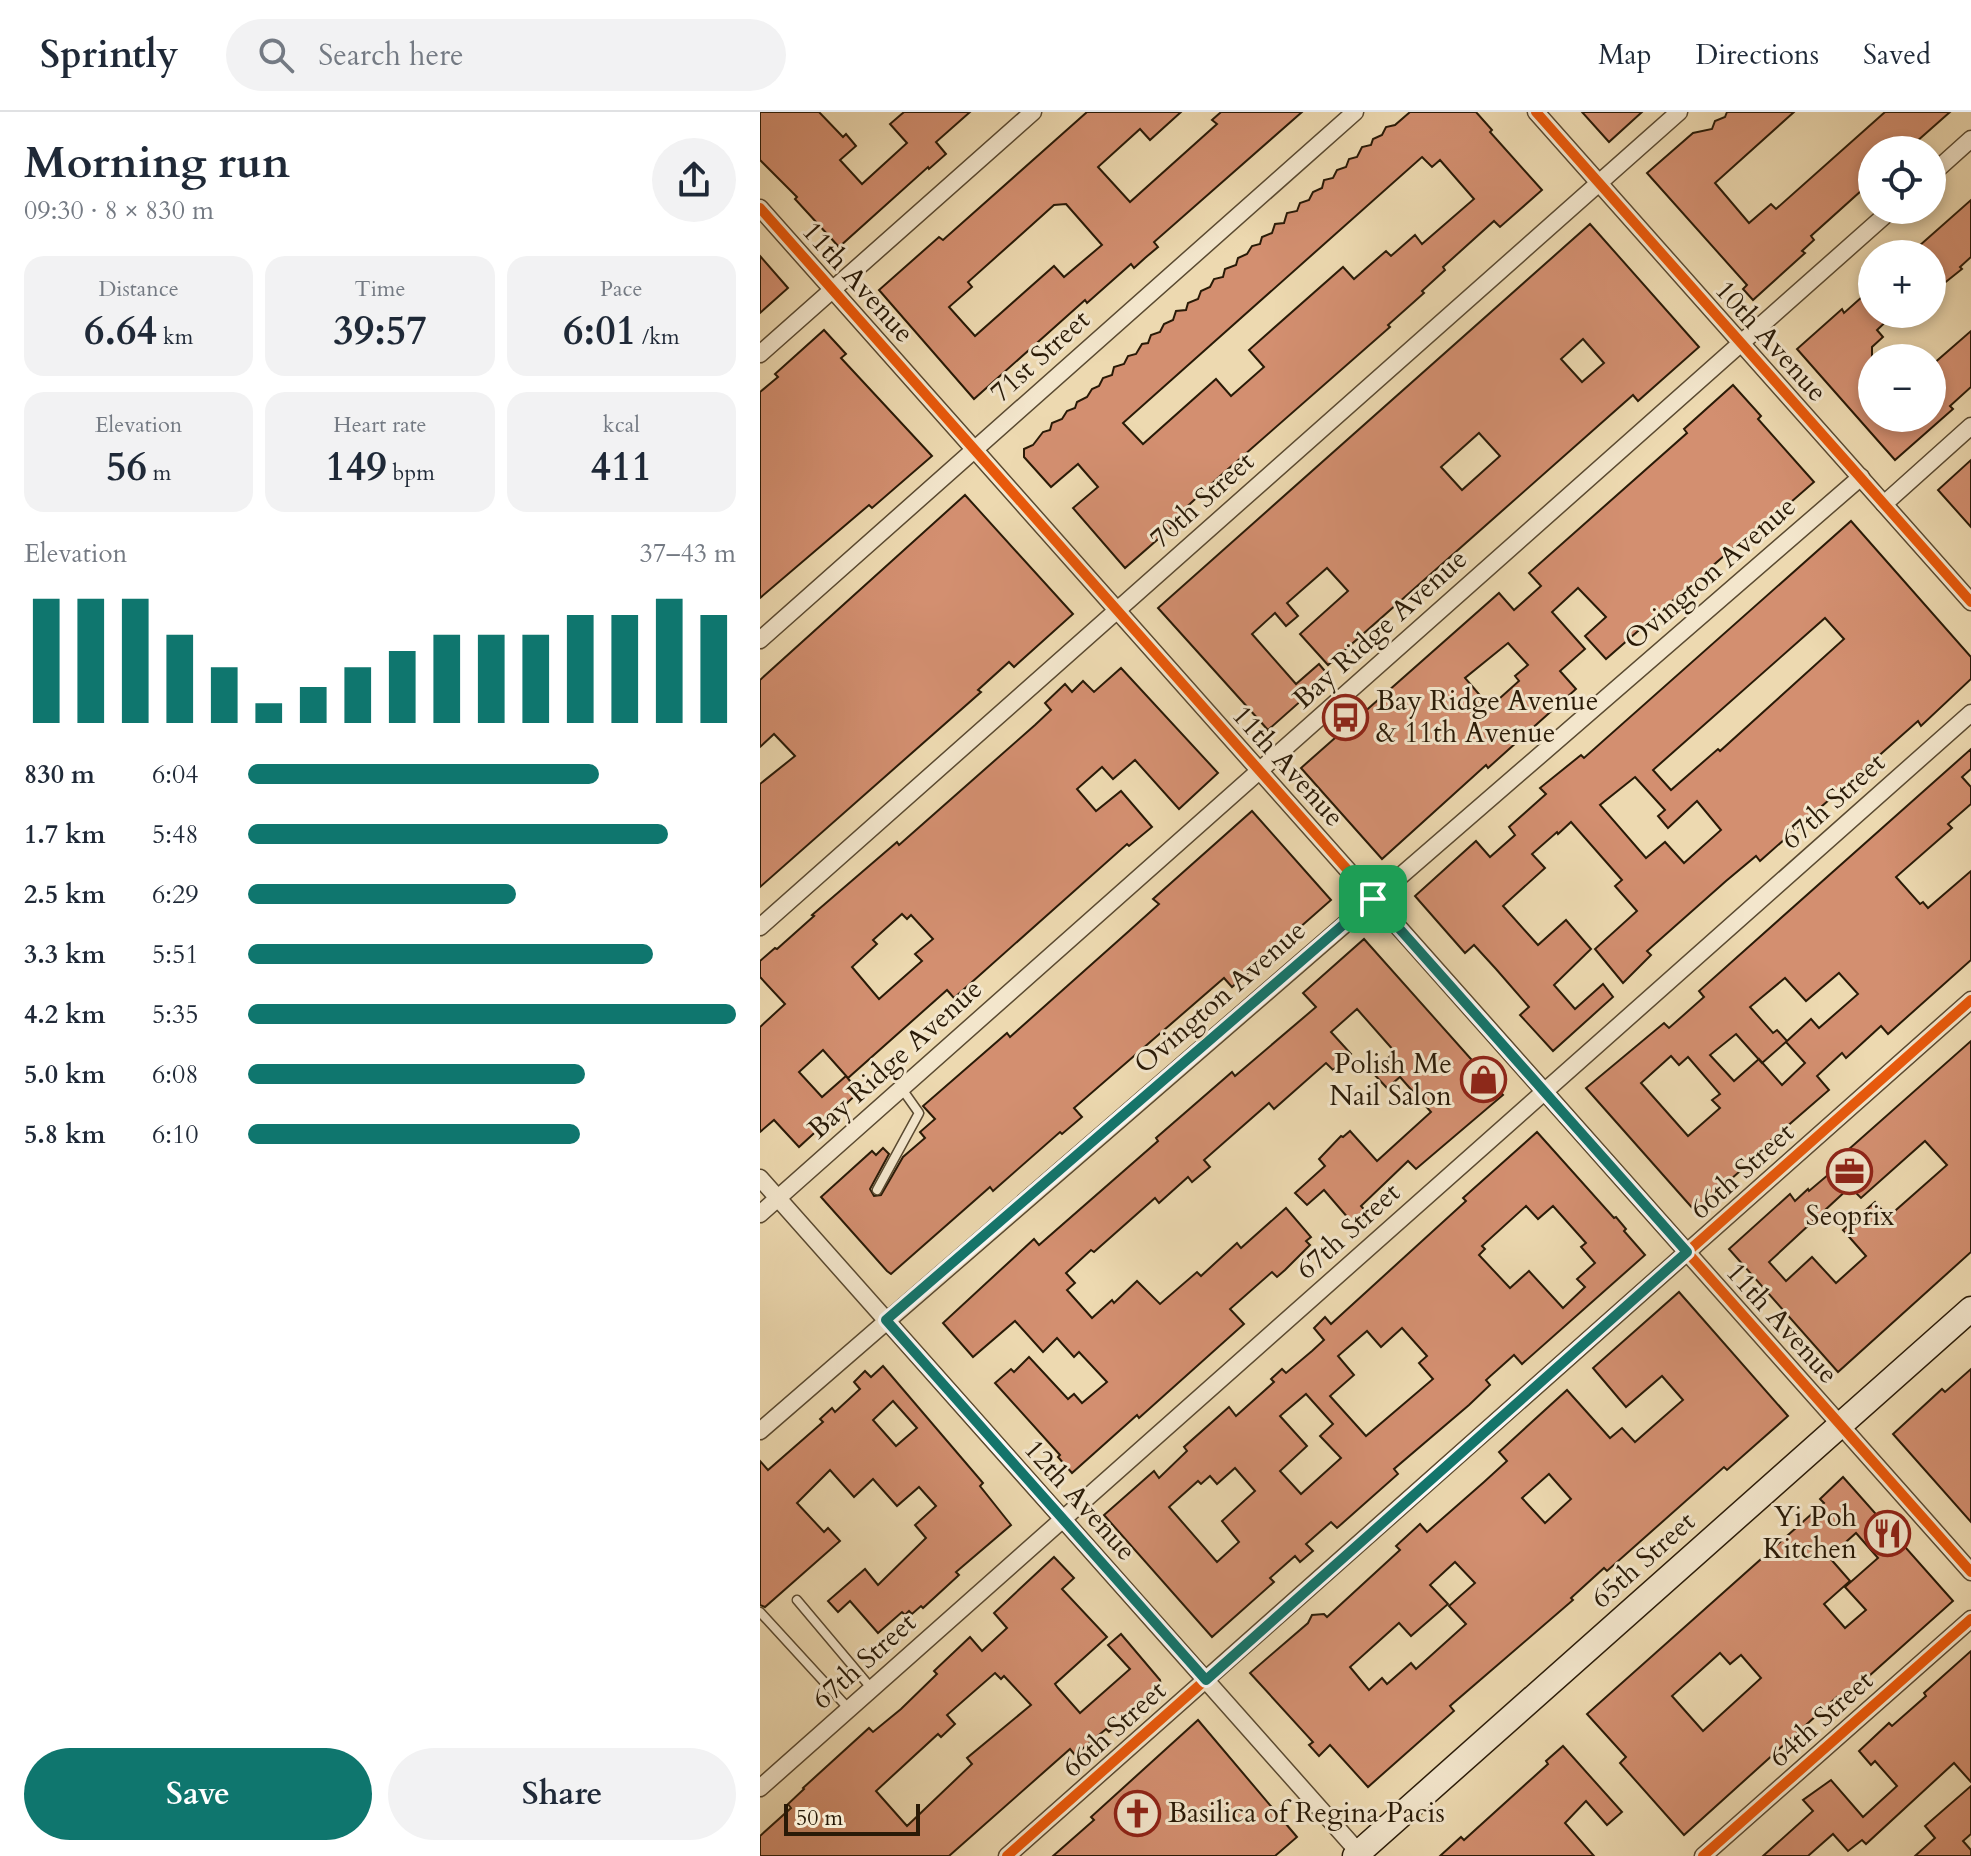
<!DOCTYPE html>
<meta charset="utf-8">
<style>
:root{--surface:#fff;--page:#f2f2f3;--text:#1f2937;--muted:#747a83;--line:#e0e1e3;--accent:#0f766e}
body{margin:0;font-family:Cardo,serif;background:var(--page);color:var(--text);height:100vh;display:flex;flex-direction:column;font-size:30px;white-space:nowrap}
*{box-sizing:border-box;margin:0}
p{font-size:26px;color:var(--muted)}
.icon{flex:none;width:44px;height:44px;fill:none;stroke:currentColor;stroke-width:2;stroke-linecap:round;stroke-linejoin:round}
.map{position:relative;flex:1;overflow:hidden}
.sheet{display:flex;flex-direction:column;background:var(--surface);width:760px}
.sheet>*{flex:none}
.controls{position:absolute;left:1098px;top:24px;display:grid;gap:16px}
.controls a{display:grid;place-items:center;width:88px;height:88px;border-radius:50%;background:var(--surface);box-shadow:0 4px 12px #0003;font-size:40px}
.scale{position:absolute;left:24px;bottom:20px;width:136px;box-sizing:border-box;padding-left:8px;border:4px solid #291a07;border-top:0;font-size:22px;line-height:28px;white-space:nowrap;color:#291a07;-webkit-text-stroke:6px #f3e6cc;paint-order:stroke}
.pin{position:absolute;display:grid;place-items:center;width:68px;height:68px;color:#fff;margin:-34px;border-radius:16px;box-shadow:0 4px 12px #0006}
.round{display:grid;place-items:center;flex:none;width:84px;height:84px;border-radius:42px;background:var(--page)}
.overview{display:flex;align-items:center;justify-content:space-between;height:136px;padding:0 24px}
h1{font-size:44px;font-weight:600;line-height:60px}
.metrics{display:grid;grid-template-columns:repeat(3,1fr);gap:12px;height:136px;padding:8px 24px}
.metrics div{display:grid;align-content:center;border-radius:20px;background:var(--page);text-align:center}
.metrics b{font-size:40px;font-weight:600}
.metrics small{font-size:22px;font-weight:400}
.metrics p{font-size:22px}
.chart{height:224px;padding:16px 24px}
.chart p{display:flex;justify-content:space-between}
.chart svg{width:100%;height:144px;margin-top:8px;stroke:var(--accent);stroke-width:6}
.button{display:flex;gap:16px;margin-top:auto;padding:16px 24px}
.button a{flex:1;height:92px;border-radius:48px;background:var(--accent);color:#fff;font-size:32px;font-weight:600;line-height:92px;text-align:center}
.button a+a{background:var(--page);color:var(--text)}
ul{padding:0 24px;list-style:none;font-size:26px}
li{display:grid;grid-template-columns:128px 96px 1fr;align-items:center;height:60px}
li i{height:20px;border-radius:10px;background:var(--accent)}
header{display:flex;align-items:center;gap:48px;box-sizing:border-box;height:112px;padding:0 40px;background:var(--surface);border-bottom:2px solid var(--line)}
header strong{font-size:38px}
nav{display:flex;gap:44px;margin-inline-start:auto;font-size:28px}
.search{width:560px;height:72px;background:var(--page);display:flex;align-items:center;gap:20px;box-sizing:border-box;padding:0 28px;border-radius:44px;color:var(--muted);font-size:30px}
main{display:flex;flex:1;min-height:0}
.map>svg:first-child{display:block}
.building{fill:#d38f70;stroke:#291a07;stroke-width:2;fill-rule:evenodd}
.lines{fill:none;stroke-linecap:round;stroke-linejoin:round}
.lane-casing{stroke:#5a4a31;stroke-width:11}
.street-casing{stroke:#5a4a31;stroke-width:19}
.secondary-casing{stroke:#291a07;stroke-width:27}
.lane{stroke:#f3e6cc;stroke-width:8}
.street{stroke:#f3e6cc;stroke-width:16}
.secondary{stroke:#f3e6cc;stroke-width:24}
.cycleway-casing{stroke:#f3e6cc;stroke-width:15}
.cycleway{stroke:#e8590c;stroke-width:10}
.route-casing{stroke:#fff;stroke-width:16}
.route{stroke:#0f766e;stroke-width:10}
.labels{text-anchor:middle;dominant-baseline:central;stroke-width:6;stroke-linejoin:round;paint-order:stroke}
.street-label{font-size:28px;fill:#291a07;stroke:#f3e6cc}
.poi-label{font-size:28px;fill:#291a07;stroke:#f3e6cc;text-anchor:start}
</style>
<header>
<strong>Sprintly</strong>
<div class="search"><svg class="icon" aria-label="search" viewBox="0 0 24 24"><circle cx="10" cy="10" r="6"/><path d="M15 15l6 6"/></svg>Search here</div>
<nav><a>Map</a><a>Directions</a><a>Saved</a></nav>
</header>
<main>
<section class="sheet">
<div class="overview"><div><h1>Morning run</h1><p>09:30 · 8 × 830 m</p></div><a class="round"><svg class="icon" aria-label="share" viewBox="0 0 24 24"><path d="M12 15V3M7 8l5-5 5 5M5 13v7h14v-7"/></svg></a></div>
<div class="metrics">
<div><p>Distance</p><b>6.64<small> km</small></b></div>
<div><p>Time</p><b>39:57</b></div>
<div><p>Pace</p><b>6:01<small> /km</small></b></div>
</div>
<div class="metrics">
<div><p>Elevation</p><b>56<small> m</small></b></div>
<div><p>Heart rate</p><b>149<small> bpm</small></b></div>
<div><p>kcal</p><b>411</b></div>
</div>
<div class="chart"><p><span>Elevation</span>37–43 m</p>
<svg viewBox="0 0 160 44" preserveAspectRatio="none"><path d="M5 44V6M15 44V6M25 44V6M35 44V17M45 44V27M55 44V38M65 44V33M75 44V27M85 44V22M95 44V17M105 44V17M115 44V17M125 44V11M135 44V11M145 44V6M155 44V11"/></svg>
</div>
<ul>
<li><b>830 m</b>6:04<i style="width:72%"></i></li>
<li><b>1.7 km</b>5:48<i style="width:86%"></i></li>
<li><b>2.5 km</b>6:29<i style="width:55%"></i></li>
<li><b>3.3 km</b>5:51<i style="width:83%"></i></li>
<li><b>4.2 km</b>5:35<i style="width:100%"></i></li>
<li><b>5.0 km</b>6:08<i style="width:69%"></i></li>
<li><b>5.8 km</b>6:10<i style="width:68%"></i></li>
</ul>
<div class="button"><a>Save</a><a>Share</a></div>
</section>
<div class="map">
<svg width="1211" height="1744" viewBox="0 0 1211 1744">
<rect width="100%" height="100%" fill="#edd9b0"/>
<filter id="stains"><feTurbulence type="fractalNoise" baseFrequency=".0025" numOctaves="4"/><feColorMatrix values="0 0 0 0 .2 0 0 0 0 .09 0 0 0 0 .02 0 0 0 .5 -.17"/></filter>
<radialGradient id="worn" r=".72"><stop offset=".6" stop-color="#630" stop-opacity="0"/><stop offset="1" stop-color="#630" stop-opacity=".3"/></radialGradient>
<g class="building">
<polygon points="0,0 59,0 83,25 86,22 96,34 80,48 102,72 147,31 130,12 144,0 210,0 176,30 186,42 169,57 168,55 79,135 35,87 37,85 0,48"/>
<path d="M327,0H421L390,28L380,17L338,55L370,90L457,12L452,8L461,0H542L394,130L398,135L385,146L374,156L371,152L327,191L325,188L214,287L119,178L179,125L183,128ZM306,92L342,133L304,165L294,154L215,224L189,195L212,175L208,170L264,120L294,93Z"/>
<path d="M650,0H716L732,18L730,20L782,78L740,115L734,109L683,155L685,158L662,179L664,181L628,213L630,215L459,365L419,402L422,406L365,456L313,396L338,375L318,352L291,375L264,345V337L273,333L283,320L290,318L292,311L302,307L307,299L315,296L317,290L327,285L332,277L339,274L343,266L352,263L354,255L364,252L368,244L376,242L382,232L388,231L391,223L400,220L404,212L413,208L416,199L426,198L428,191L438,187L441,179L450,175L454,167L463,165L465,157L476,153L478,146L487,142L492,134L500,132L502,125L512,121L515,112L524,111L527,101L537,99L540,91L549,88L553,80L562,76L564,68L573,66L577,58L586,55L589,47L597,45L602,35L611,33L613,27L622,23L626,15L635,13ZM662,45L672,55L680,48L714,87L662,132L655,123L631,144L626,139L594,167L583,155L489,238L504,255L471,284L456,267L383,332L363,311Z"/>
<polygon points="822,0 882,0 849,30"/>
<polygon points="967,0 1034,0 955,71 989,111 1011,92 1016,97 1125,0 1190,0 1147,38 1112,38 1112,69 1051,124 1054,128 1042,139 1045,141 993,188 983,177 987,173 887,61 933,21 952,17 955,9 965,5"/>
<polygon points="1211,88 1211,145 1200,155 1202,157 1172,181 1172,142 1150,142"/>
<path d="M830,112L939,235L878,289L873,283L568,553L540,522L588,479L567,456L527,491L538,504L526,514L515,501L492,522L536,572L559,552L569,564L508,618L398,496ZM823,227L844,251L822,270L801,247ZM719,321L740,344L702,378L681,355Z"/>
<polygon points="0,144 28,176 0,201"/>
<polygon points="1112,176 1112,202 1134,202 1117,218 1123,225 1112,235 1112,306 1172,306 1172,253 1211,219 1211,275 1190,294 1193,297 1135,348 1037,237 1082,197 1084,201"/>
<polygon points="64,218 86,242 81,246 172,344 112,396 109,393 0,486 0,280 18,265 15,262"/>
<path d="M973,273L1001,304L998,307L1054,370L1015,404L1013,401L846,547L825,524L846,505L818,476L792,500L825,537L800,559L816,577L728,656L726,653L622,747L541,656L739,481L754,498L781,474L769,461L927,321L924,317ZM748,531L768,553L755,564L759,569L730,595L705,566Z"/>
<polygon points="1211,348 1211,415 1178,378"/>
<polygon points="205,383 313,502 254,555 249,550 218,578 221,580 0,775 0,672 35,644 14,622 0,635 0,568"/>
<path d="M1091,409L1211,545V567L1161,614L1158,609L1000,749L996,744L966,769L887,839L891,843L863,871L835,837L877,799L855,774L862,768L811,710L798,722L797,720L772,742L785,756L743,794L778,833L806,808L831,837L794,873L815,897L843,872L853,885L793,939L760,903L769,895L736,857L714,833L705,841L655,784L716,729L730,745L755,723L749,715L786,682L780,676L821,643L824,646ZM1065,506L1084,527L960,639L958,637L911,678L893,658ZM875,665L905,698L898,704L908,716L937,689L961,718L924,751L905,730L886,746L840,693Z"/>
<path d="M361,556L458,661L419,697L375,648L353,667L342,655L317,677L336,699L361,679L392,715L369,734L367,732L194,886L187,878L88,966L63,938L39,960L62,985L86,964L99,980L39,1035L14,1008L0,1020V915L25,892L0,865V849L15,836L17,837L54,804L52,803L137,730L139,733L275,613L291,598L285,591L305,572L312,580L323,569L334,580ZM142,802L147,807L151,803L173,827L155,842L162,849L119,887L92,855L117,832L113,828Z"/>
<path d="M1211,637V657L1202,665L1211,675V692L1188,712L1192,716L1136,765L1160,792L1163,790L1168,796L1211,759V848L1128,922L1121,914L1086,946L1082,941L1057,964L1069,978L995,1042L997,1044L935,1099L826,976L904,911L909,916L944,885L939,879ZM1079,861L1098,882L1059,916L1051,907L1027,929L1017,918L1013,921L990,895L1025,866L1046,889ZM976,922L1002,951L1026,930L1045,951L1022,973L999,947L974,969L950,943ZM911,944L919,953L928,945L960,982L952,988L960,996L928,1024L881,971Z"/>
<polygon points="492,699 571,788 472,875 464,866 314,996 322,1005 302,1022 300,1020 233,1079 230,1075 131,1162 127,1159 61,1085 112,1039 116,1043 123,1036 129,1042 110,1077 114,1084 121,1083 143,1045 165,1026 160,1020 175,1007 163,994 247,921 250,925 369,819 399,792 393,787"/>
<polygon points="604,827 743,983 656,1057 648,1049 601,1094 608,1102 595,1114 564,1078 547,1093 535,1081 565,1054 559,1047 581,1024 583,1025 590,1019 617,1049 671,1000 640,965 627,976 612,960 635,940 597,897 571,920 591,942 573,958 566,951 514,997 509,991 444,1048 450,1055 432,1070 428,1065 399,1091 395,1086 334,1140 331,1138 306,1161 315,1171 307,1178 332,1206 352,1188 354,1191 377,1169 400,1192 437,1160 441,1164 477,1131 481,1136 526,1096 551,1125 546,1129 550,1133 525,1158 517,1165 512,1160 470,1197 484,1212 379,1306 377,1303 312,1361 298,1345 300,1343 235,1271 251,1257 254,1260 269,1245 308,1287 314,1282 322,1291 347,1270 319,1240 314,1245 297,1226 283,1240 255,1209 213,1245 183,1211 274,1127 279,1133 398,1029 396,1026 472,960 475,964 556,895 543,881"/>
<path d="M1211,929V1140L1078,1260L969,1137L1030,1082L1035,1089L1048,1077L1049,1079L1075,1057L1071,1053ZM1165,1029L1187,1053L1128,1105L1115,1090L1083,1118L1106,1144L1076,1171L1052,1145L1026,1169L1009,1150L1090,1075L1101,1086Z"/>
<path d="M777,1020L854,1106L856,1105L866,1117L864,1119L885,1143L762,1252L754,1243L726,1268L730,1273L709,1293L634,1357L638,1362L577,1416L571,1410L546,1432L553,1439L540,1450L535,1444L510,1466L514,1470L452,1525L344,1403L394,1359L399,1366L427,1339L424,1335L469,1295L476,1304L514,1270L511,1267L522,1257L526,1261L552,1239L564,1228L554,1216L565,1205L571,1212L706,1089L703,1086ZM766,1094L778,1107L793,1094L826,1131L821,1135L835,1151L817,1167L825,1175L803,1196L769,1159L750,1176L719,1143L725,1137L722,1134ZM642,1216L667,1244L659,1251L673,1267L606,1324L570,1284L594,1263L578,1244L607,1219L621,1235ZM546,1282L573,1312L560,1324L581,1346L541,1382L520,1359L547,1334L520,1304ZM475,1356L495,1379L462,1409L479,1430L457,1450L409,1395L438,1369L441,1372L450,1364L457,1372Z"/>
<path d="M919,1180L1028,1304L967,1358L964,1355L847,1459L844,1456L811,1486L813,1488L690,1594L694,1599L608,1675L570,1633L559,1644L549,1633L553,1630L490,1561L548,1511L552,1503L564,1502L567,1505L640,1438L636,1434L660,1412L667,1420L724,1370L747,1349L739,1340L807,1278L850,1326L862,1316L875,1330L923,1288L902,1264L866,1295L833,1256ZM789,1362L811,1387L785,1411L762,1386ZM695,1450L715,1471L689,1494L706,1512L656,1557L651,1551L627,1572L622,1566L609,1578L590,1555L639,1511L651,1524L688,1492L670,1473Z"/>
<path d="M123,1254L223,1371L220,1374L251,1413L196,1460L199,1463L163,1496L161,1494L152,1502L149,1499L145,1503L142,1500L118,1521L90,1489L78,1500L68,1489L105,1457L118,1473L166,1426L155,1413L176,1394L159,1375L137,1394L113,1367L94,1385L70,1358L37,1391L64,1420L68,1416L80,1429L5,1495L0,1493V1349L8,1358L63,1310L60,1307L72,1296L75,1300L100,1277L94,1270L105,1259L111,1265ZM133,1289L157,1316L136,1334L113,1308Z"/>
<polygon points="1211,1257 1211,1410 1133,1322 1182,1277 1185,1280"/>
<path d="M1083,1365L1193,1489L1081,1589L1077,1585L924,1723L860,1651L866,1645L827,1602L1064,1391L1060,1387ZM1096,1421L1118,1446L1085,1475L1106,1498L1085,1516L1064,1492L1090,1469L1069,1445ZM960,1541L970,1552L981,1543L1001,1566L943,1619L912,1584Z"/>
<path d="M294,1445L314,1466L302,1477L347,1525L295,1572L298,1576L320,1601L370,1557L348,1533L361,1522L400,1568L401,1574L349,1620L346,1617L315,1643L310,1637L189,1744H0V1724L31,1696L28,1692L44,1677L43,1676L109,1616L113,1620L141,1597L177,1562L174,1559L210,1525L222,1539L234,1528L247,1516L234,1501ZM235,1561L241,1567L244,1564L271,1593L207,1646L212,1652L147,1714L116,1679L178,1622L181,1625L195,1612L187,1603Z"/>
<polygon points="1211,1539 1211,1670 1194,1651 1106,1732 1102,1728 1088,1739 1073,1722 1048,1744 1003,1744 1053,1699 1043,1688 1071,1668 1103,1705 1137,1674 1115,1649 1111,1653 1099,1639 1129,1611 1132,1614 1166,1584 1164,1581"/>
<polygon points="438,1608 537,1725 515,1744 293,1744 334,1708 331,1705"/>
<polygon points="803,1634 862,1700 847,1713 826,1689 805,1711 834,1744 680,1744 701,1725 704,1728 788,1652 786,1649"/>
<polygon points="1211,1674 1211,1722 1203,1729 1211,1738 1211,1744 1155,1744 1175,1726 1165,1714"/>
</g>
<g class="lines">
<defs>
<g id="lane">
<polyline points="117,1078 159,1001 142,977"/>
<polyline points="37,1488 112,1577"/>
<polyline points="0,1500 89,1597"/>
</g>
<g id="street">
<polyline points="776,0 1211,490"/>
<polyline points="1172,62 1211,27"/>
<polyline points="0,96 1211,1460"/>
<polyline points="0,242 273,0"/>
<polyline points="1124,392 1211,314"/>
<polyline points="0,528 595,0"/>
<polyline points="0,815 919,0"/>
<polyline points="0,1066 602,1744"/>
<polyline points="0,1102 1131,98"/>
<polyline points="0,1319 1101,365"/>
<polyline points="0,1676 1211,601"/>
<polyline points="247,1744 1211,888"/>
<polyline points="943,1744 1211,1507"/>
</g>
<polyline id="secondary" points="595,1744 1211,1197"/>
</defs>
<use href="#lane" class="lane-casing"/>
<use href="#street" class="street-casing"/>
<use href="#secondary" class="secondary-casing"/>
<use href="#lane" class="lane"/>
<use href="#street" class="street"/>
<use href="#secondary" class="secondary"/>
<defs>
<g id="cycleway">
<polyline points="776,0 1211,490"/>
<polyline points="0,96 1211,1460"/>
<polyline points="247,1744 1211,888"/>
<polyline points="943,1744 1211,1507"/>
</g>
</defs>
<use href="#cycleway" class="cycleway-casing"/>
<use href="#cycleway" class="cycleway"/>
</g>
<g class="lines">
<defs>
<polygon id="route" points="613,787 927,1140 446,1568 126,1208"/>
</defs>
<use href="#route" class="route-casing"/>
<use href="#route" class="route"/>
</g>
<defs>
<symbol id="bus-ring" viewBox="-11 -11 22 22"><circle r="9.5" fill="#f3e6cc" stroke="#8f2418" stroke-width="1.5"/><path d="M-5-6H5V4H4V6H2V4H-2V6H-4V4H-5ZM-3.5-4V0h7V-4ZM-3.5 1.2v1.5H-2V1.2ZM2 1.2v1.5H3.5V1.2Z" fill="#8f2418"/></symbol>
<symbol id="shop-ring" viewBox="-11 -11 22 22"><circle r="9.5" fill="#f3e6cc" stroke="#8f2418" stroke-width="1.5"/><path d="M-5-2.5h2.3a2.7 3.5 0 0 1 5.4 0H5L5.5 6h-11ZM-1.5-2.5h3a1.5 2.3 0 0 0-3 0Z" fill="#8f2418"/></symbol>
<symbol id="office-ring" viewBox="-11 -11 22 22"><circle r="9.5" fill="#f3e6cc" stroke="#8f2418" stroke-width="1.5"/><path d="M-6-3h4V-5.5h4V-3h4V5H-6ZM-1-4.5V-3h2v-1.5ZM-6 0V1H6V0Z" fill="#8f2418"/></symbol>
<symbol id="restaurant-ring" viewBox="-11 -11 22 22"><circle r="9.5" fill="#f3e6cc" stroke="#8f2418" stroke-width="1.5"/><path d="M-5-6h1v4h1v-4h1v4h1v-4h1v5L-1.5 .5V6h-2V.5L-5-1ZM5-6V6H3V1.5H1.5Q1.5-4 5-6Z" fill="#8f2418"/></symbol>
<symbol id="church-ring" viewBox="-11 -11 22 22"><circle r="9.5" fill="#f3e6cc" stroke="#8f2418" stroke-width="1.5"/><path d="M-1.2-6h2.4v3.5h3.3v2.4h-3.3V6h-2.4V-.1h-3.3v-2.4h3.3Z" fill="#8f2418"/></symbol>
</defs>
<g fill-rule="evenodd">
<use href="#bus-ring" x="560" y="580" width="51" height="51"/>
<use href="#shop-ring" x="698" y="942" width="51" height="51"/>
<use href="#office-ring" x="1064" y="1034" width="51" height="51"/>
<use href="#restaurant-ring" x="1102" y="1396" width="51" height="51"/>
<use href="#church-ring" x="352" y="1676" width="51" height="51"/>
</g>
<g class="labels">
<g class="street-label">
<text transform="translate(98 170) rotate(48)">11th Avenue</text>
<text transform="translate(1011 229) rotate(48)">10th Avenue</text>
<text transform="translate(280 244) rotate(-42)">71st Street</text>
<text transform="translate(442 388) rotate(-42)">70th Street</text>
<text transform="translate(950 461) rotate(-41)">Ovington Avenue</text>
<text transform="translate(620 517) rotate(-42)">Bay Ridge Avenue</text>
<text transform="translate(528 654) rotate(48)">11th Avenue</text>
<text transform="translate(1073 689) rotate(-42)">67th Street</text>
<text transform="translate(460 885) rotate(-41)">Ovington Avenue</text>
<text transform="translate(135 947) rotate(-42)">Bay Ridge Avenue</text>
<text transform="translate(982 1059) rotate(-42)">66th Street</text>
<text transform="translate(588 1119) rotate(-42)">67th Street</text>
<text transform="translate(1022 1211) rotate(48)">11th Avenue</text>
<text transform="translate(320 1388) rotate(48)">12th Avenue</text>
<text transform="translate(883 1448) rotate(-42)">65th Street</text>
<text transform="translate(104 1549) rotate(-42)">67th Street</text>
<text transform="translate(1061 1607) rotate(-42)">64th Street</text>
<text transform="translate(354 1617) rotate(-42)">66th Street</text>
</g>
<g class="poi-label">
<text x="616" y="589">Bay Ridge Avenue<tspan x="616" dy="32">&amp; 11th Avenue</tspan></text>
<text x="692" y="952" text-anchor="end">Polish Me<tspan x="692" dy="32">Nail Salon</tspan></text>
<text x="1090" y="1104" text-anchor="middle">Seoprix</text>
<text x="1097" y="1405" text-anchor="end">Yi Poh<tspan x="1097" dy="32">Kitchen</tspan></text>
<text x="408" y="1701">Basilica of Regina Pacis</text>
</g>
</g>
<rect width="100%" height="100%" filter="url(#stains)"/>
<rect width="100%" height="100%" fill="url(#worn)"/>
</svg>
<div class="controls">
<a><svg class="icon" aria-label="locate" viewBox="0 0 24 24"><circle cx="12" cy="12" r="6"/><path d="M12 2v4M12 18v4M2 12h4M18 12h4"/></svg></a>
<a>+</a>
<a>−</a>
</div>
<div class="scale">50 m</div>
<div class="pin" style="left:613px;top:787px;background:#1e9e55"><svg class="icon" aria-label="arrive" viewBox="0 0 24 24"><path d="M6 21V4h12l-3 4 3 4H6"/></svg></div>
</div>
</main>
